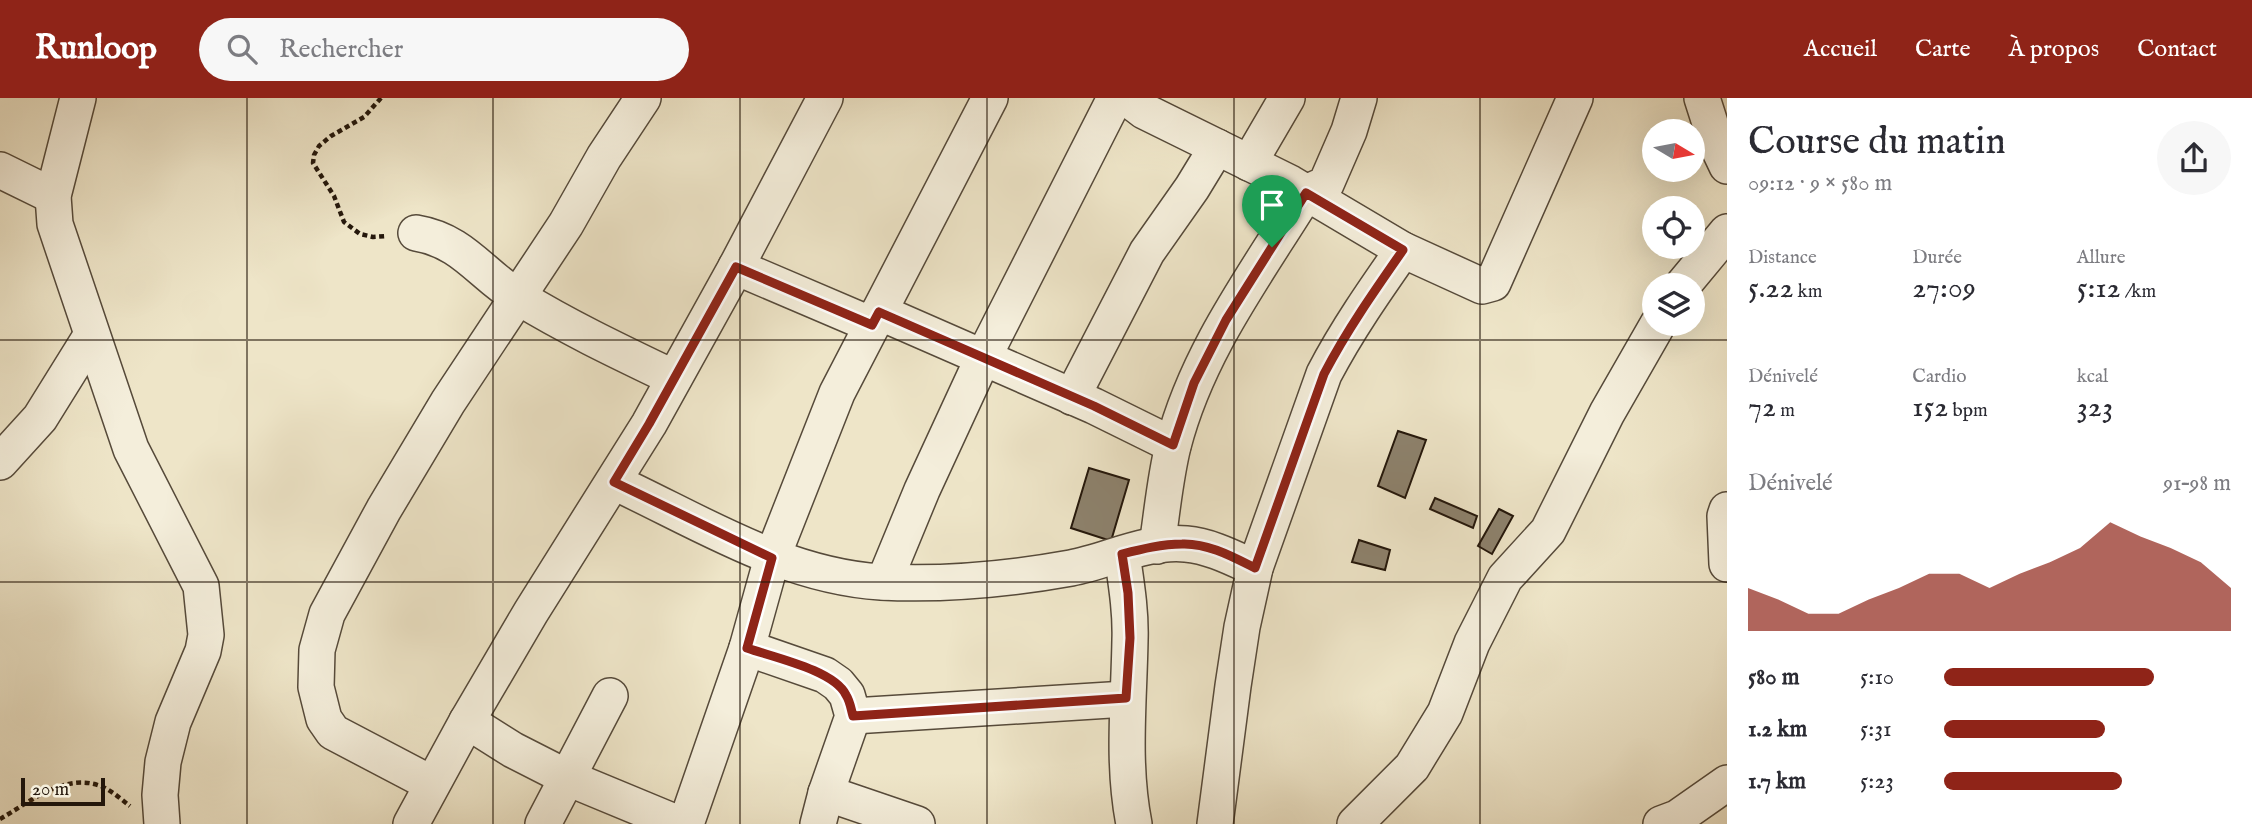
<!DOCTYPE html>
<html lang="fr">
<meta charset="utf-8">
<style>
:root{--surface:#fff;--page:#f7f7f7;--text:#2b2b33;--muted:#7c7c81;--accent:#8f2418}
body{margin:0;font-family:"IM FELL English",serif;background:var(--page);color:var(--text);height:100vh;display:flex;flex-direction:column;font-size:26px;white-space:nowrap}
*{box-sizing:border-box;margin:0}
p{font-size:23px;color:var(--muted)}
.icon{flex:none;width:38px;height:38px;fill:none;stroke:currentColor;stroke-width:2;stroke-linecap:round;stroke-linejoin:round}
.map{position:relative;flex:1;overflow:hidden}
.sheet{display:flex;flex-direction:column;background:var(--surface);width:525px}
.sheet>*{flex:none}
.needle{width:46px;rotate:100deg}
.controls{position:absolute;left:1642px;top:21px;display:grid;gap:14px}
.controls a{display:grid;place-items:center;width:63px;height:63px;border-radius:50%;background:var(--surface);box-shadow:0 7px 28px #0002;font-size:35px}
.scale{position:absolute;left:21px;bottom:18px;width:84px;box-sizing:border-box;padding-left:7px;border:4px solid #24170b;border-top:0;font-size:19px;line-height:24px;white-space:nowrap;color:#24170b;-webkit-text-stroke:5px #f4eedb;paint-order:stroke}
.pin{position:absolute;display:grid;place-items:center;width:60px;height:60px;color:#fff;margin:-72px -30px;border-radius:50% 50% 50% 0;rotate:-45deg;box-shadow:0 0 7px #0007}
.pin .icon{rotate:45deg}
.round{display:grid;place-items:center;flex:none;width:74px;height:74px;border-radius:37px;background:var(--page)}
.overview{display:flex;align-items:center;justify-content:space-between;height:119px;padding:0 21px}
h1{font-size:38px;font-weight:600;line-height:52px}
.metrics{display:grid;grid-template-columns:repeat(3,1fr);gap:10px;height:119px;padding:7px 21px}
.metrics div{display:grid;align-content:center}
.metrics b{font-size:30px;font-weight:600}
.metrics small{font-size:19px;font-weight:400}
.metrics p{font-size:19px}
.chart{height:196px;padding:14px 21px}
.chart p{display:flex;justify-content:space-between}
.chart svg{width:100%;height:126px;margin-top:7px;fill:var(--accent);opacity:.7}
ul{padding:0 21px;list-style:none;font-size:23px}
li{display:grid;grid-template-columns:112px 84px 1fr;align-items:center;height:52px}
li i{height:18px;border-radius:9px;background:var(--accent)}
header{display:flex;align-items:center;gap:42px;box-sizing:border-box;height:98px;padding:0 35px;background:var(--accent);color:#fff}
header strong{font-size:33px}
nav{display:flex;gap:38px;margin-inline-start:auto;font-size:24px}
.search{width:490px;height:63px;background:var(--page);display:flex;align-items:center;gap:18px;box-sizing:border-box;padding:0 24px;border-radius:38px;color:var(--muted);font-size:26px}
main{display:flex;flex:1;min-height:0}
.map>svg:first-child{display:block}
.building{fill:#8d826d;stroke:#24170b;stroke-width:2}
.lines{fill:none;stroke-linecap:round;stroke-linejoin:round}
.minor-casing{stroke:#564a3a;stroke-width:38}
.path{stroke:#24170b;stroke-width:4.5;stroke-dasharray:5 3.5;stroke-linecap:butt}
.minor{stroke:#f4eedb;stroke-width:35}
.route-casing{stroke:#fff;stroke-width:14}
.route{stroke:#8f2418;stroke-width:9}
.grid{fill:none;stroke:#24170b;stroke-width:2;stroke-opacity:0.55}
</style>
<header>
<strong>Runloop</strong>
<div class="search"><svg class="icon" aria-label="search" viewBox="0 0 24 24"><circle cx="10" cy="10" r="6"/><path d="M15 15l6 6"/></svg>Rechercher</div>
<nav><a>Accueil</a><a>Carte</a><a>À propos</a><a>Contact</a></nav>
</header>
<main>
<div class="map">
<svg width="1727" height="726" viewBox="0 0 1727 726">
<rect width="100%" height="100%" fill="#eee5c8"/>
<filter id="stains"><feTurbulence type="fractalNoise" baseFrequency=".00286" numOctaves="4"/><feColorMatrix values="0 0 0 0 .2 0 0 0 0 .09 0 0 0 0 .02 0 0 0 .5 -.17"/></filter>
<radialGradient id="worn" r=".72"><stop offset=".6" stop-color="#630" stop-opacity="0"/><stop offset="1" stop-color="#630" stop-opacity=".3"/></radialGradient>
<g class="building">
<polygon points="1398,333 1426,342 1405,400 1378,388"/>
<polygon points="1089,370 1129,382 1111,443 1071,430"/>
<polygon points="1435,400 1477,418 1473,430 1430,411"/>
<polygon points="1499,411 1513,418 1492,456 1478,448"/>
<polygon points="1359,442 1390,452 1385,472 1352,464"/>
</g>
<g class="lines">
<defs>
<g id="minor">
<polyline points="78,0 53,98 55,126 131,351 201,488 206,537 203,553 173,624 163,664 160,697 162,726"/>
<polyline points="1127,0 1144,13 1290,85 1403,152 1482,188 1493,185 1575,0"/>
<polyline points="1702,0 1717,47 1727,68"/>
<polyline points="1249,65 1287,0"/>
<polyline points="0,72 53,98"/>
<path d="M416,135C464,143 481,177 520,200C569,230 622,255 674,280"/>
<polyline points="736,169 872,227"/>
<polyline points="1683,187 1727,134"/>
<polyline points="879,214 1094,308 1173,347"/>
<polyline points="1072,299 1147,154 1192,90 1217,49"/>
<polyline points="0,364 40,320 91,238"/>
<path d="M614,384C700,424 784,478 881,484C943,487 1010,481 1071,470C1108,463 1147,442 1186,446C1210,448 1233,460 1255,470"/>
<polyline points="1727,412 1725,418 1727,466"/>
<path d="M1157,448C1162,415 1165,380 1173,348C1197,254 1256,176 1306,95L1326,86L1349,33L1359,0"/>
<path d="M1122,456C1126,484 1131,513 1130,542C1129,604 1122,665 1134,726"/>
<polyline points="884,484 922,392 983,260 1115,0"/>
<polyline points="747,550 825,577 838,586 847,597 853,618 826,695 818,726"/>
<polyline points="853,618 1126,601"/>
<polyline points="467,623 513,652 568,680 679,726"/>
<polyline points="432,686 333,634 324,621 316,589 317,552 327,516 384,411 448,304 566,126 604,59 643,0"/>
<polyline points="826,695 917,726"/>
<polyline points="411,726 467,623 531,514 649,326 736,169 825,0"/>
<polyline points="543,726 610,598"/>
<polyline points="686,726 747,550 772,460 837,295 990,0"/>
<path d="M1215,726L1233,588L1242,529L1255,470L1324,276C1347,232 1375,192 1403,152"/>
<polyline points="1355,726 1412,669 1445,615 1472,545 1505,480 1548,433 1607,315 1658,226"/>
<polyline points="1661,726 1677,720 1727,685"/>
</g>
</defs>
<use href="#minor" class="minor-casing"/>
<g class="path">
<polyline points="381,0 364,19 331,38 319,48 314,57 313,65 334,98 344,124 360,136 373,139 387,138"/>
<path d="M0,721C30,704 66,673 103,689C112,693 122,702 130,708"/>
</g>
<use href="#minor" class="minor"/>
</g>
<g class="lines">
<defs>
<path id="route" d="M1306,95L1403,152C1375,192 1347,232 1324,276L1255,470C1233,459 1208,445 1182,446C1162,446 1142,451 1122,456L1128,495L1130,540L1126,600L853,618C851,611 850,603 846,597C834,572 772,559 747,550L772,460L614,384L649,326L736,169L872,227L879,214L1094,308L1173,347L1194,285L1226,222Z"/>
</defs>
<use href="#route" class="route-casing"/>
<use href="#route" class="route"/>
</g>
<path class="grid" d="M247,0V726M493,0V726M740,0V726M987,0V726M1234,0V726M1480,0V726M0,242H1727M0,484H1727"/>
<rect width="100%" height="100%" filter="url(#stains)"/>
<rect width="100%" height="100%" fill="url(#worn)"/>
</svg>
<div class="controls">
<a><svg class="needle" viewBox="-14 -14 28 28"><path d="M0-13l5 13h-10z" fill="#e53935"/><path d="M0 13l5-13h-10z" fill="#7c7c81"/></svg></a>
<a><svg class="icon" aria-label="locate" viewBox="0 0 24 24"><circle cx="12" cy="12" r="6"/><path d="M12 2v4M12 18v4M2 12h4M18 12h4"/></svg></a>
<a><svg class="icon" aria-label="layers" viewBox="0 0 24 24"><path d="M12 4l9 5-9 5-9-5zM3 14l9 5 9-5"/></svg></a>
</div>
<div class="scale">20 m</div>
<div class="pin" style="left:1272px;top:149px;background:#1e9e55"><svg class="icon" aria-label="arrive" viewBox="0 0 24 24"><path d="M6 21V4h12l-3 4 3 4H6"/></svg></div>
</div>
<section class="sheet">
<div class="overview"><div><h1>Course du matin</h1><p>09:12 · 9 × 580 m</p></div><a class="round"><svg class="icon" aria-label="share" viewBox="0 0 24 24"><path d="M12 15V3M7 8l5-5 5 5M5 13v7h14v-7"/></svg></a></div>
<div class="metrics">
<div><p>Distance</p><b>5.22<small> km</small></b></div>
<div><p>Durée</p><b>27:09</b></div>
<div><p>Allure</p><b>5:12<small> /km</small></b></div>
</div>
<div class="metrics">
<div><p>Dénivelé</p><b>72<small> m</small></b></div>
<div><p>Cardio</p><b>152<small> bpm</small></b></div>
<div><p>kcal</p><b>323</b></div>
</div>
<div class="chart"><p><span>Dénivelé</span>91–98 m</p>
<svg viewBox="0 0 160 44" preserveAspectRatio="none"><path d="M0 44V29L10 33L20 38L30 38L40 33L50 29L60 24L70 24L80 29L90 24L100 20L110 15L120 6L130 11L140 15L150 20L160 29V44z"/></svg>
</div>
<ul>
<li><b>580 m</b>5:10<i style="width:73%"></i></li>
<li><b>1.2 km</b>5:31<i style="width:56%"></i></li>
<li><b>1.7 km</b>5:23<i style="width:62%"></i></li>
</ul>
</section>
</main>
